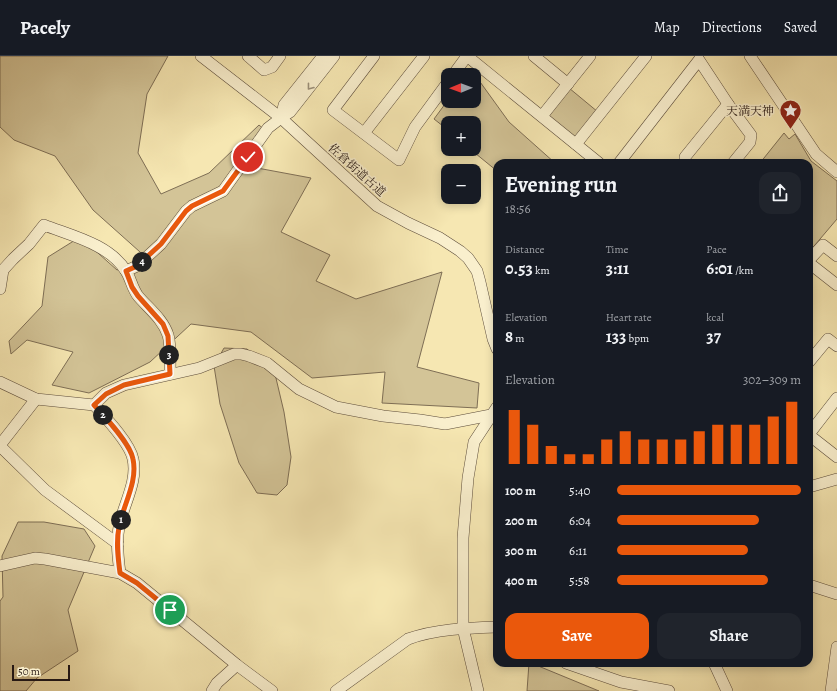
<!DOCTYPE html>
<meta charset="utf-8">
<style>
:root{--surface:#171b24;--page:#20242c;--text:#f1f3f6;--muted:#9ea1a6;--line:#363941;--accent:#ea580c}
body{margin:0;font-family:Alegreya,"Noto Serif JP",serif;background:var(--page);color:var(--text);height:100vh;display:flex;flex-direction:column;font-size:15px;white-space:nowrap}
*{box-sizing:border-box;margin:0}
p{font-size:13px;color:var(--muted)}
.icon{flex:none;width:22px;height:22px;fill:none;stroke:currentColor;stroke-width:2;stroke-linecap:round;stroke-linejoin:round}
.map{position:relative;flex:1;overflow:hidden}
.panel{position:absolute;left:493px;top:103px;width:320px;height:508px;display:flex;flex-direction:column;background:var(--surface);border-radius:12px;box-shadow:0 2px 10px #0003}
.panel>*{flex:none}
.needle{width:26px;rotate:269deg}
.controls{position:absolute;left:441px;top:12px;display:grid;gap:8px}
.controls a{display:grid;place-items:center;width:40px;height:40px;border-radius:8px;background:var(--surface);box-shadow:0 2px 10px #0003;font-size:20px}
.scale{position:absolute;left:12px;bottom:10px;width:58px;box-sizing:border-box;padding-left:4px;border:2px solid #281913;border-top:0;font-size:11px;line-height:14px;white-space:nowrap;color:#281913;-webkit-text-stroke:3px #f9efcd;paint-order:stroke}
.pin{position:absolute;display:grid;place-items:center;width:34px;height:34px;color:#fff;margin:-17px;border:2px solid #fff;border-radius:50%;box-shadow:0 1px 4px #0007}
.km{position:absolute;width:20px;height:20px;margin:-10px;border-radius:50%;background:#222;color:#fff;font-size:11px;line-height:20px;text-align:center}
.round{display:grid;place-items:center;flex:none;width:42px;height:42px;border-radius:12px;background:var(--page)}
.overview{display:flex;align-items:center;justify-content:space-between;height:68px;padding:0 12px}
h1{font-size:22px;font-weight:700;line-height:30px}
.figures{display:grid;grid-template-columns:repeat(3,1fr);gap:6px;height:68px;padding:4px 12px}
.figures div{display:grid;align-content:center}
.figures b{font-size:17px;font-weight:700}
.figures small{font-size:11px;font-weight:400}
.figures p{font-size:11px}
.chart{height:112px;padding:8px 12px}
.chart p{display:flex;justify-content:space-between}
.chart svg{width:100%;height:72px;margin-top:4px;stroke:var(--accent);stroke-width:6}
.primary-button{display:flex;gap:8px;margin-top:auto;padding:8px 12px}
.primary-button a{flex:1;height:46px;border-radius:12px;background:var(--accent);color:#fff;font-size:16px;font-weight:700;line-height:46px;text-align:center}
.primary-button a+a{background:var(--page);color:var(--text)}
ul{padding:0 12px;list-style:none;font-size:13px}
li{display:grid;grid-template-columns:64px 48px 1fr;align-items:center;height:30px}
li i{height:10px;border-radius:5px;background:var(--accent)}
header{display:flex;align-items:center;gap:24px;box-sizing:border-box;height:56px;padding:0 20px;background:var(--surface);border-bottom:1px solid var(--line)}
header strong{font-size:19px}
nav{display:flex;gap:22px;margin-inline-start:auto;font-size:14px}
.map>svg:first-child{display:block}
.green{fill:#d3c497;stroke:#7e6e55}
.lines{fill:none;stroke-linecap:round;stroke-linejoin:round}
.minor-casing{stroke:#5c4c3b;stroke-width:12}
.minor{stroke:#f9efcd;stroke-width:11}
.oneway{stroke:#9b8f79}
.route-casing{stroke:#fff;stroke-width:8}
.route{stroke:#ea580c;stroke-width:5}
.labels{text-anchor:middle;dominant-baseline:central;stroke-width:3;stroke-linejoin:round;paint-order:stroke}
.poi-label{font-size:12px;fill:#281913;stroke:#f9efcd;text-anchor:end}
.street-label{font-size:12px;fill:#281913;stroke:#f9efcd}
</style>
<header>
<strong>Pacely</strong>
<nav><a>Map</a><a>Directions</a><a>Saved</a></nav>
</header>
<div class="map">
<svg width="837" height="635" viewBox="0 0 837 635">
<rect width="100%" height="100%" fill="#f6e7b2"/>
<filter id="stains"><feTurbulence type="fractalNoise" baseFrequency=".005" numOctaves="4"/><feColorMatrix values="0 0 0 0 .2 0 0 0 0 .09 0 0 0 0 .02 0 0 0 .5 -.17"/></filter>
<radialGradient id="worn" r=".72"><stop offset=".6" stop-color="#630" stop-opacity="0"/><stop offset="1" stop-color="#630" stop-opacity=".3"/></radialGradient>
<g class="green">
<polygon points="0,0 168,0 147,38 138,97 161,138 209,117 259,69 266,75 241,109 311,122 281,176 330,199 316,225 356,243 442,216 417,311 479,327 477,352 382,347 385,316 312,322 251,276 191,268 150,306 89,337 52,329 73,296 27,284 11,298 9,285 42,250 48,201 80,181 117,214 149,204 93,154 55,100 14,84 0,71"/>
<polygon points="470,12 509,66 555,107 497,107 497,115 470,93 474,93 474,67 448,67 448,74 434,63 448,44 448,45 474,45 474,19 465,19"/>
<polygon points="569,32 598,56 576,83 547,60"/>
<polygon points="784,77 789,83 795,78 811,105 837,125 837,163 809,196 809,107 760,107"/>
<polygon points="224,292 247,293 275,318 284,356 291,401 287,429 277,439 257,437 239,407 220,348 214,310"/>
<polygon points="18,466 44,466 84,473 95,490 68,554 78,595 37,622 26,635 0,635 0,545 3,541 2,500"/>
<polygon points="529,607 531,607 599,635 527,635"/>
</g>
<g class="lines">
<defs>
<g id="minor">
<polyline points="201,0 281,62 377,150 408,167 440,182 460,195 468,202 477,215 480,226 493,283 497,293"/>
<polyline points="248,0 264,14 272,11 280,0"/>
<polyline points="374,0 333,54 399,104 415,71 448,26"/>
<polyline points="467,0 599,107"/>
<polyline points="534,0 568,28"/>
<polyline points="750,0 816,98 837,116"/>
<polyline points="453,19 467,0"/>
<polyline points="542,60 590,0"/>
<polyline points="281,62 284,49 323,0"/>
<polyline points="364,77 424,0"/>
<polyline points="576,88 646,0"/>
<polyline points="619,107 699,4 728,48 751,79 750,86 733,107"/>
<polyline points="687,107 685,105 685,101 728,48"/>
<polyline points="809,204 823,189 837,200"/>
<polyline points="809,207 837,229"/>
<polyline points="126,215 137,210 161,188 186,155 192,150 223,135 268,72 281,62 290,56 334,0"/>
<path d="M0,233L3,214L13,203L29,188L44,169C72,180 109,188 126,215C131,223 132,232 138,240C148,252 163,263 168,279C171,288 170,308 170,318"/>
<polyline points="809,306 828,283 837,290"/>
<path d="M0,326L36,343L94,349C105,361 130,387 133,403C138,426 123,449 119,471C116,486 118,502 120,517"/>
<polyline points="94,349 106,337 124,329 199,312 234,298 241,298 249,300 267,307 299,333 336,351 383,360 420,364 445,368 491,359"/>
<polyline points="809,378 837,342"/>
<polyline points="809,379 837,401"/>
<polyline points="0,389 36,343"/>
<polyline points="0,390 45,434 118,488"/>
<polyline points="809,431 837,423"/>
<polyline points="0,510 35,502 45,503 120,517 137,527 237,609 272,635"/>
<polyline points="809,529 837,538"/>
<polyline points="566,607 621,626 669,635"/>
<polyline points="714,607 727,635"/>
<polyline points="212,635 217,627 237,609"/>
<path d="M336,635L408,583C436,573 467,572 497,571"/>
<polyline points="478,635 463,572 463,482 468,422 474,386 497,351"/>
<polyline points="831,635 837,591"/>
</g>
</defs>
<use href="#minor" class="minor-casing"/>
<use href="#minor" class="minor"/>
</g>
<defs><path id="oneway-chevron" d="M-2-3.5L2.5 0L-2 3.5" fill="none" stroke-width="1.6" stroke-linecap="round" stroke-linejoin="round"/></defs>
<use class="oneway" href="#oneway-chevron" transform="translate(310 31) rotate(128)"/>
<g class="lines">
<defs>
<path id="route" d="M170,554L137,527L120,517C118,502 116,486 119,471C123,449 138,426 133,403C130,387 105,361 94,349L106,338L124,329L170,318L168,280L163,268L138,240L132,231L126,215L137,210L161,188L186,155L192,150L223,135L248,101"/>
</defs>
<use href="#route" class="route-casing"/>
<use href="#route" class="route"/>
</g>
<defs>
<symbol id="sight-pin" viewBox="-11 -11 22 30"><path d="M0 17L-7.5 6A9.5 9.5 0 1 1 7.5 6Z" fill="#8f2418" stroke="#f9efcd"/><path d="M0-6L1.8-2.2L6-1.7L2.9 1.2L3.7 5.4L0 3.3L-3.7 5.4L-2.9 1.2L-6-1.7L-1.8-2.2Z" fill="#fff"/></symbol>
</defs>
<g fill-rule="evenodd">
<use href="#sight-pin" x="778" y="42" width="25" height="34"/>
</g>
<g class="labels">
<g class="poi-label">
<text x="774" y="55">天満天神</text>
</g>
<g class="street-label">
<text transform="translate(357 114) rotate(42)">佐倉街道古道</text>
</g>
</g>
<rect width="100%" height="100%" filter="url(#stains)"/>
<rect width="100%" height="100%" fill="url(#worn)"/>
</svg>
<div class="controls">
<a><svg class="needle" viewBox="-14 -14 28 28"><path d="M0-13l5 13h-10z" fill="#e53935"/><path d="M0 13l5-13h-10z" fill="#9ea1a6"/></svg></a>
<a>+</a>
<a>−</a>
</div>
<div class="scale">50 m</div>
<div class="pin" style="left:170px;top:554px;background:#1e9e55"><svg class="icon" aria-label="arrive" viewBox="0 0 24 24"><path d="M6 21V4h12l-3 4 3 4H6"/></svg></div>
<div class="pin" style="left:248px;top:101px;background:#d93025"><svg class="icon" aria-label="check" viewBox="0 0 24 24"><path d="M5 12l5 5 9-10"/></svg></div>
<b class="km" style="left:121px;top:464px">1</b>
<b class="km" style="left:103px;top:359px">2</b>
<b class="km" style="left:169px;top:299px">3</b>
<b class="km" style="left:142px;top:206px">4</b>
<section class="panel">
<div class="overview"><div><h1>Evening run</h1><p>18:56</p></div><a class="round"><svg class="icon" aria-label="share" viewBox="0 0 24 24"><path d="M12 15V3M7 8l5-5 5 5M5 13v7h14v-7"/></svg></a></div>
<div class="figures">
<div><p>Distance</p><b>0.53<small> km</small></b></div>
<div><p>Time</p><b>3:11</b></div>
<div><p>Pace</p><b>6:01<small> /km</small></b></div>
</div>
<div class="figures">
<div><p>Elevation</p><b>8<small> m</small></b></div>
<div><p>Heart rate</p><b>133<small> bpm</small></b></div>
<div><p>kcal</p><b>37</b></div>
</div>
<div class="chart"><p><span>Elevation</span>302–309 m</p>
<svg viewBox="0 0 160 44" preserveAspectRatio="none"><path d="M5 44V11M15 44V20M25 44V33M35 44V38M45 44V38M55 44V29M65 44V24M75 44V29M85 44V29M95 44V29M105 44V24M115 44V20M125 44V20M135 44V20M145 44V15M155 44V6"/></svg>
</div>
<ul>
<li><b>100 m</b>5:40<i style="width:100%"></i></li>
<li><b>200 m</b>6:04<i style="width:77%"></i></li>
<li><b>300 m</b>6:11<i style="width:71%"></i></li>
<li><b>400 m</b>5:58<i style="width:82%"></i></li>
</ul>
<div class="primary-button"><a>Save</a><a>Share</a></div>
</section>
</div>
